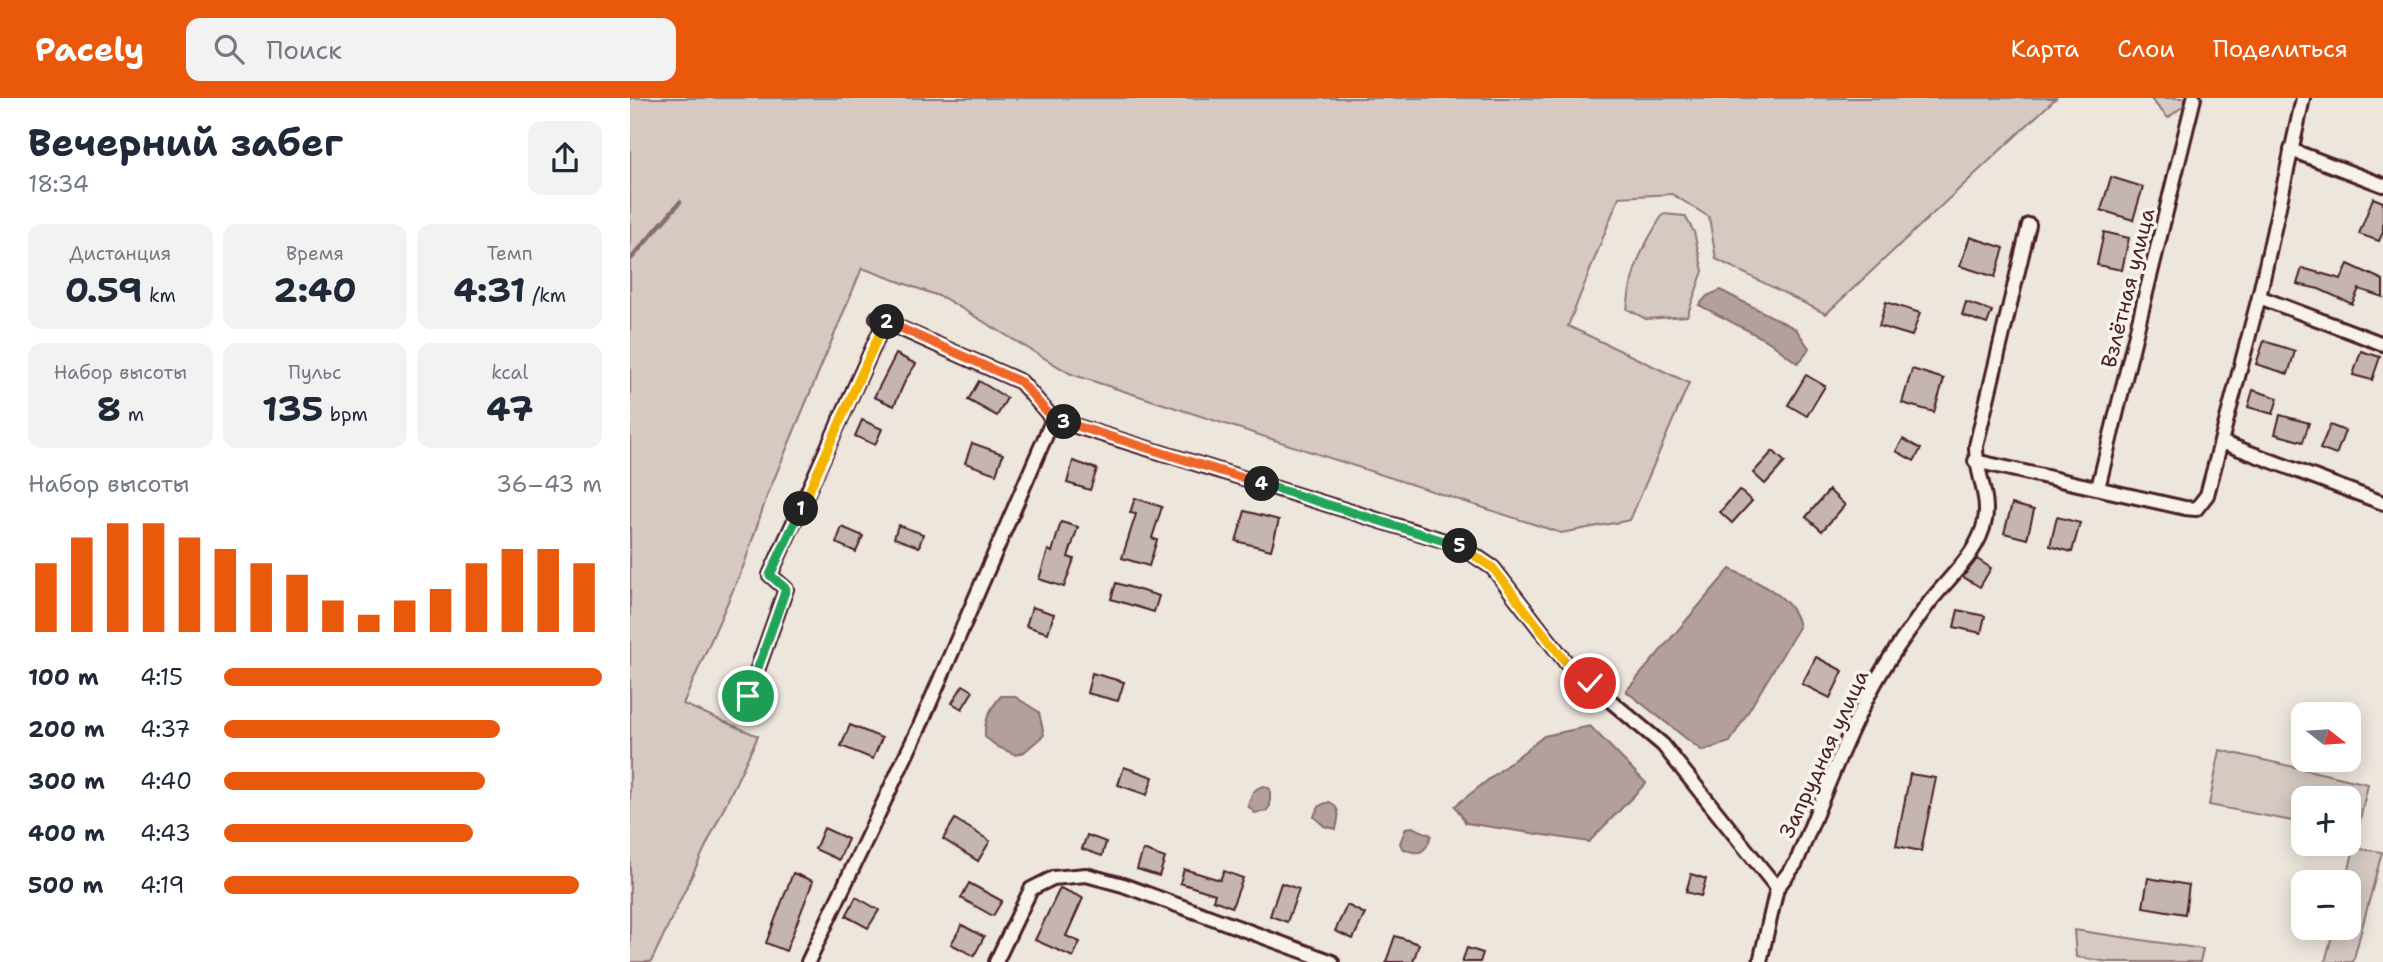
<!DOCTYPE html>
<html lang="ru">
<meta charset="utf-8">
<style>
:root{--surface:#fff;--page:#f2f2f3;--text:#1f2937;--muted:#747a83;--accent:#ea580c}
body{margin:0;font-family:"Shantell Sans",sans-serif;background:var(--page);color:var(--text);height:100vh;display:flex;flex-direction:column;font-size:26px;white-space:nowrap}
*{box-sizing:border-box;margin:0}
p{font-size:23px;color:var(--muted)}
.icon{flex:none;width:38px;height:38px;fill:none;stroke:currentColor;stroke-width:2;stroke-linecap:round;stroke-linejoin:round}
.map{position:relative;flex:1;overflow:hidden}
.side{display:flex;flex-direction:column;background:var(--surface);width:630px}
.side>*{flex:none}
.needle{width:46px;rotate:107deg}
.tools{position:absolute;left:1661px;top:604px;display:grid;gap:14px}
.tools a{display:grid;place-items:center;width:70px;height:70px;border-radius:14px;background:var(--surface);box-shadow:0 4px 18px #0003;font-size:35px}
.pin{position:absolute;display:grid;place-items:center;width:60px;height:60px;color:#fff;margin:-30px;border:4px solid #fff;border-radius:50%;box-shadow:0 2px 7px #0007}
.km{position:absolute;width:35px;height:35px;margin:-18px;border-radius:50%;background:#222;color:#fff;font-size:19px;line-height:35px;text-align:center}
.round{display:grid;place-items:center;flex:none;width:74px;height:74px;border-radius:14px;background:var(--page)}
.overview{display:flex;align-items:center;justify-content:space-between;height:119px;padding:0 28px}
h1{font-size:38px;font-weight:700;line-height:52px}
.stats{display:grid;grid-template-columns:repeat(3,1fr);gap:10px;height:119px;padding:7px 28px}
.stats div{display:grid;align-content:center;border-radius:14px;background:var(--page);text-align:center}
.stats b{font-size:35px;font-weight:700}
.stats small{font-size:19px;font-weight:400}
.stats p{font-size:19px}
.chart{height:196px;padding:14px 28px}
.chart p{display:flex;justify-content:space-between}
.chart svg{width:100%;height:126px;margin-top:7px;stroke:var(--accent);stroke-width:6}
ul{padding:0 28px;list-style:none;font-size:23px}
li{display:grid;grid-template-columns:112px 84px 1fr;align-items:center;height:52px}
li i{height:18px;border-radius:9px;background:var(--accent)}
header{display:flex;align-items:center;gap:42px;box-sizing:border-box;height:98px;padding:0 35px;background:var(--accent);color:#fff}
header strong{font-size:33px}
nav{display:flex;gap:38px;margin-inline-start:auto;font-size:24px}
.search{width:490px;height:63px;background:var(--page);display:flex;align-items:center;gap:18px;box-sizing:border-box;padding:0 24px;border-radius:14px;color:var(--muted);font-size:26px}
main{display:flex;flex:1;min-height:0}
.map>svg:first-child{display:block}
.green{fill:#d5c9c2;stroke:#907476;stroke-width:2}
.water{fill:#b39f9d;stroke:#896c6f;stroke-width:2}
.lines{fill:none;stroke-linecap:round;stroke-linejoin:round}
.stream{stroke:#896c6f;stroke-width:4.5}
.building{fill:#c4b5b0;stroke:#4a1f2b;stroke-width:2}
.street-casing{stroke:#4a1f2b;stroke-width:18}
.street{stroke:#f7f3e8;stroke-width:12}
.split-1-casing{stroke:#fff;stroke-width:14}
.split-2-casing{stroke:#fff;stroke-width:14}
.split-3-casing{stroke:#fff;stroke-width:14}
.split-4-casing{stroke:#fff;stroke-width:14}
.split-5-casing{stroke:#fff;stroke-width:14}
.split-6-casing{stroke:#fff;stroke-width:14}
.split-1{stroke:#22a559;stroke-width:9}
.split-2{stroke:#f5b400;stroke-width:9}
.split-3{stroke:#f0652b;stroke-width:9}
.split-4{stroke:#f0652b;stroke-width:9}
.split-5{stroke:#22a559;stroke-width:9}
.split-6{stroke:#f5b400;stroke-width:9}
.labels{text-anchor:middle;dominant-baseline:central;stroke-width:7;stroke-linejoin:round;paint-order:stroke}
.street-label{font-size:21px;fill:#4a1f2b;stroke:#f7f3e8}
</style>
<header>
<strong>Pacely</strong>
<div class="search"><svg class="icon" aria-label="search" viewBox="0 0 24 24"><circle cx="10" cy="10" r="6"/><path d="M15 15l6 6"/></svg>Поиск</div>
<nav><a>Карта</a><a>Слои</a><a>Поделиться</a></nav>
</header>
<main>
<section class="side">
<div class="overview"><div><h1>Вечерний забег</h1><p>18:34</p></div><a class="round"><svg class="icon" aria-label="share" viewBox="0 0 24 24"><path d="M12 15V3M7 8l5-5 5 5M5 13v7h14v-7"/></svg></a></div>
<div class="stats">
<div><p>Дистанция</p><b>0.59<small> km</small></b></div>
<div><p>Время</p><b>2:40</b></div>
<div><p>Темп</p><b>4:31<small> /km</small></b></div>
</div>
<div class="stats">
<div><p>Набор высоты</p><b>8<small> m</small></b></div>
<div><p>Пульс</p><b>135<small> bpm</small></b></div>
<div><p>kcal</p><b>47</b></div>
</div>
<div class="chart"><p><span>Набор высоты</span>36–43 m</p>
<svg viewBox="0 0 160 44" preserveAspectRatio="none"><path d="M5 44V20M15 44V11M25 44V6M35 44V6M45 44V11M55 44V15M65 44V20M75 44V24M85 44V33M95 44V38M105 44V33M115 44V29M125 44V20M135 44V15M145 44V15M155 44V20"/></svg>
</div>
<ul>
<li><b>100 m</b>4:15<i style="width:100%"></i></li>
<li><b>200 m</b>4:37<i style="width:73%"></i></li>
<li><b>300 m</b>4:40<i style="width:69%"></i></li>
<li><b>400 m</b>4:43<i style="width:66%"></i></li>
<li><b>500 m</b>4:19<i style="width:94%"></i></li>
</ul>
</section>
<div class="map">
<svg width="1753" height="864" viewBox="0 0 1753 864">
<rect width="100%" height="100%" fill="#ece6dd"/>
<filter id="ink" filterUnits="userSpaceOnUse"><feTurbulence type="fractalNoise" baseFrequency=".0143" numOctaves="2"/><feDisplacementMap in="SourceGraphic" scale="14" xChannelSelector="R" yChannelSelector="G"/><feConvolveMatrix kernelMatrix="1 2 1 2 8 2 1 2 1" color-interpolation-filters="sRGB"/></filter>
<g filter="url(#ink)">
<g class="green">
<polygon points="0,0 1426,0 1196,216 1086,161 1079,119 1042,96 989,99 938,228 1059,285 1000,422 931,435 441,276 314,200 232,170 137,398 114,467 53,606 128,638 21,864 0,864"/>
<polygon points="1520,0 1563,0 1538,20"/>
<path d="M1033,116L1055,118L1064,134L1073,173L1057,218L1016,221L997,211C1002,169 1011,152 1033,116Z"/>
<polygon points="1590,652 1738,686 1727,736 1719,734 1718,700 1673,700 1673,725 1579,707"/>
<polygon points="1724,750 1752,754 1723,864 1695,864 1704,830 1718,830 1718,784 1716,784"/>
<polygon points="1444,832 1573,851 1570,864 1479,864 1446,859"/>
</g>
<g class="water">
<polygon points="1090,192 1166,231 1179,250 1172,261 1167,265 1138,243 1069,207 1077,198"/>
<path d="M1100,471C1126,484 1164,497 1169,529L1100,644L1072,653L996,593Z"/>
<path d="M371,598H384L409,614L414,637L394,654L386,657L368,649L355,639C354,622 360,611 371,598Z"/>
<polygon points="960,628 1016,685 959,744 836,725 825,708 914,638"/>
<path d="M634,688L640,691V708L636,713L625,715L618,708C621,698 623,690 634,688Z"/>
<path d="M700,704C711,711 709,719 706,731L694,728L684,719C687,709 690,706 700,704Z"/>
<path d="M782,729L801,737C796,756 789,758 772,750L770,745L776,730Z"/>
</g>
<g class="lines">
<polyline class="stream" points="0,162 50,104"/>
</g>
<g class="building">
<polygon points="1481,79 1513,89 1503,122 1471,112"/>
<polygon points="1743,100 1753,104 1753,134 1749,143 1729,136"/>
<polygon points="1474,134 1499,140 1492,172 1467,167"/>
<polygon points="1340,139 1374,150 1365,179 1330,168"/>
<polygon points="1718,166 1753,182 1753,199 1729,191 1722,206 1689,191 1667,186 1672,170 1711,181"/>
<polygon points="1256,204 1290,215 1282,238 1249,228"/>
<polygon points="1336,204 1362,213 1357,226 1332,217"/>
<polygon points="1634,243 1665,253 1658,276 1626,266"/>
<polygon points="1731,253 1750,259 1742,282 1723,277"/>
<polygon points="266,256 286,266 276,281 264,308 244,299"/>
<polygon points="1282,271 1314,281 1304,314 1272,305"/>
<polygon points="1176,277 1195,288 1177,318 1158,307"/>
<polygon points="349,283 377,300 367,318 338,302"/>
<polygon points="1623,292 1648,300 1643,316 1618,309"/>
<polygon points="1650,317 1679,325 1673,344 1645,336"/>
<polygon points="232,322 252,331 245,347 225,338"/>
<polygon points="1700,327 1715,333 1706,357 1690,351"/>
<polygon points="1273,341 1291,351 1284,363 1266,353"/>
<polygon points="342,345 373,356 366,376 335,365"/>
<polygon points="1143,353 1155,364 1135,386 1123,375"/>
<polygon points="443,363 467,371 460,392 437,385"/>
<polygon points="1109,392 1122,403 1102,425 1090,414"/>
<polygon points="1199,392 1215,407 1192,433 1176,419"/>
<polygon points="505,400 532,409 522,440 527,442 519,468 492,460 506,416 500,415"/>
<polygon points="1382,406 1404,412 1397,441 1374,435"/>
<polygon points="615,413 649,422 641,452 606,443"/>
<polygon points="1427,419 1450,425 1442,454 1420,448"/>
<polygon points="431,424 448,429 438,459 444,461 434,489 409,481 418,452 422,454"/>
<polygon points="268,427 293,436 289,449 264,440"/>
<polygon points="212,429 233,438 226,454 206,445"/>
<polygon points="1347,461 1361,470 1350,489 1333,479"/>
<polygon points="486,485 529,498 524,514 481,501"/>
<polygon points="402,509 424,516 418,535 396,528"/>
<polygon points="1328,512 1355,518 1351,535 1324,529"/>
<polygon points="1186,559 1213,573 1200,600 1172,586"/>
<polygon points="462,575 494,584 488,603 457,595"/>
<polygon points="333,587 343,593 332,611 322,605"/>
<polygon points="220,627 252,640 243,661 211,648"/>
<polygon points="494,669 523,679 517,697 488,687"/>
<polygon points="1280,676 1306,680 1291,753 1266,748"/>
<polygon points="325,721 360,743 348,763 313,741"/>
<polygon points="194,730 218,741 209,762 185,751"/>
<polygon points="457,737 476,744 472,758 452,751"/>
<polygon points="513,752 535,760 529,778 507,771"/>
<polygon points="554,771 590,782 594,773 613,780 602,809 583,802 585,796 550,785"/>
<polygon points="163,775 183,783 156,853 136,845"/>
<polygon points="1061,776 1076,781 1071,798 1056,794"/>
<polygon points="1518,780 1559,787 1555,816 1513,809"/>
<polygon points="339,785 372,803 363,818 331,800"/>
<polygon points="651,785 669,791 657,824 640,818"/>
<polygon points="430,790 453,800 436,838 450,844 443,859 405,842"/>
<polygon points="226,799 249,812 238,830 216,818"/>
<polygon points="717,807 735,816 723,841 705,833"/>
<polygon points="332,827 354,839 344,858 321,846"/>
<polygon points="765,838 789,846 783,864 756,864"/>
<polygon points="837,850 853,855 850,864 832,864"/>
</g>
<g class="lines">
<defs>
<g id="street">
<polyline points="1661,52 1753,87"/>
<polyline points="1629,199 1753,246"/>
<polyline points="247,220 391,284 423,321"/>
<polyline points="1591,344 1753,405"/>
<polyline points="1345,363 1555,410 1566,411 1577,397 1629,199 1673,0"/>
<polyline points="1468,390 1564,0"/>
<polyline points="118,598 156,491 140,477 255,223"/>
<polyline points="178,864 289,630 423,321 831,448 863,470 938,567 1033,647 1147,790"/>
<polyline points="366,864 401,791 423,780 456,777 493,787 702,864"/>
<path d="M1130,864L1147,790L1166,765C1191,705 1214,642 1245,585C1260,557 1281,530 1299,505C1319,479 1349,455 1355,422C1360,398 1345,373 1346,348L1399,127"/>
</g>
</defs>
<use href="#street" class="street-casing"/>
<use href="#street" class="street"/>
</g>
</g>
<g class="lines" filter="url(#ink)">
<defs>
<polyline id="split-1" points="118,598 156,491 140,477 171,411"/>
<polyline id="split-2" points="171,411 255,223 257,224"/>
<polyline id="split-3" points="257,224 391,284 423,321 434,324"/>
<polyline id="split-4" points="434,324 632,386"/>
<polyline id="split-5" points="632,386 830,448"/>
<polyline id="split-6" points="830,448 863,470 938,567 960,585"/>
</defs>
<use href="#split-1" class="split-1-casing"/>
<use href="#split-2" class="split-2-casing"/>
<use href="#split-3" class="split-3-casing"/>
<use href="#split-4" class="split-4-casing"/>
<use href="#split-5" class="split-5-casing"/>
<use href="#split-6" class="split-6-casing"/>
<use href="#split-1" class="split-1"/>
<use href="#split-2" class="split-2"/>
<use href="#split-3" class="split-3"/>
<use href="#split-4" class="split-4"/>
<use href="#split-5" class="split-5"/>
<use href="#split-6" class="split-6"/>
</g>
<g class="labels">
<g class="street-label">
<text transform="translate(1498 190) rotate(-76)">Взлётная улица</text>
<text transform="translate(1194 656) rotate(-65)">Запрудная улица</text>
</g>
</g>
</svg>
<div class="tools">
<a><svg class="needle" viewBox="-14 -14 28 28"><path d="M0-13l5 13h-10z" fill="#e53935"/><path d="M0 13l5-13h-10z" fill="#747a83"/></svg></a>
<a>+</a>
<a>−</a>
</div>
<div class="pin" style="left:118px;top:598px;background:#1e9e55"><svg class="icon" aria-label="arrive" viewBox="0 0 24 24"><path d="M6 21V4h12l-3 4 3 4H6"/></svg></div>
<div class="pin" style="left:960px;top:585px;background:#d93025"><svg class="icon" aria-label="check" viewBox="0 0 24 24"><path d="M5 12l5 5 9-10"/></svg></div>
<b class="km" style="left:171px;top:411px">1</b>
<b class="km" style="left:257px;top:224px">2</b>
<b class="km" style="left:434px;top:324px">3</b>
<b class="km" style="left:632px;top:386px">4</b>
<b class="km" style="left:830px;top:448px">5</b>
</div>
</main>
